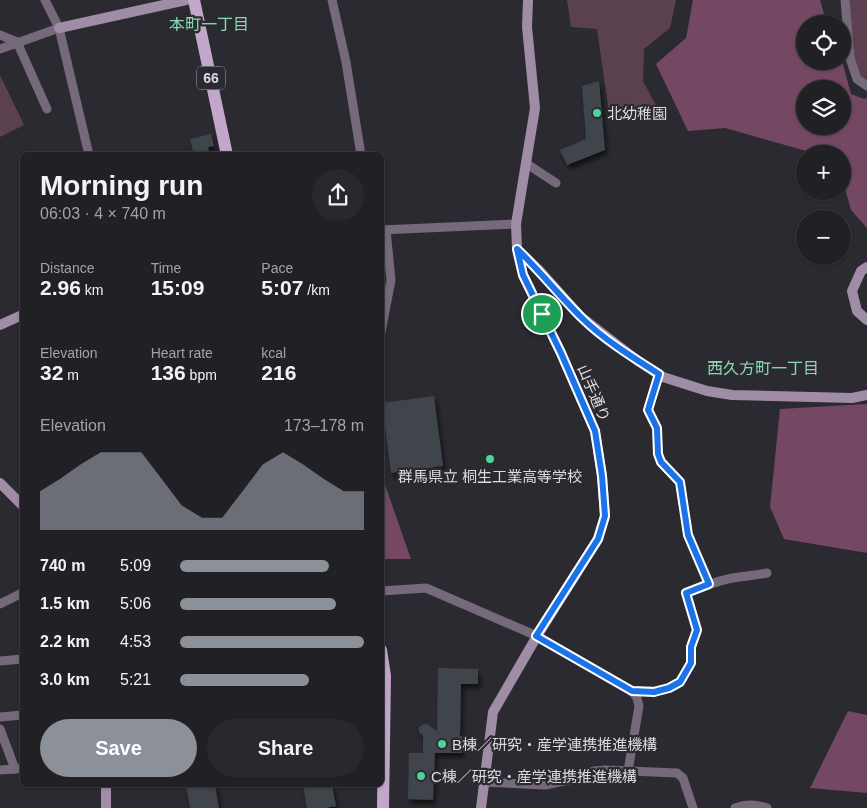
<!DOCTYPE html>
<meta charset="utf-8">
<style>
:root{--surface:#202025;--page:#28282d;--text:#f1f3f6;--muted:#a2a3a7;--line:#3d3e42;--accent:#8c9099}
body{margin:0;font-family:Helvetica,"Noto Sans JP",sans-serif;background:var(--page);color:var(--text);height:100vh;display:flex;flex-direction:column;font-size:19px;white-space:nowrap}
*{box-sizing:border-box;margin:0}
p{font-size:16px;color:var(--muted)}
.icon{flex:none;width:28px;height:28px;fill:none;stroke:currentColor;stroke-width:2;stroke-linecap:round;stroke-linejoin:round}
.map{position:relative;flex:1;overflow:hidden}
.side{position:absolute;left:20px;top:152px;width:364px;height:635px;display:flex;flex-direction:column;background:var(--surface);border-radius:8px;box-shadow:0 1px 4px #0004,0 0 0 1px var(--line)}
.side>*{flex:none}
.buttons{position:absolute;left:796px;top:15px;display:grid;gap:10px}
.buttons a{display:grid;place-items:center;width:55px;height:55px;border-radius:50%;background:var(--surface);box-shadow:0 1px 4px #0004,0 0 0 1px var(--line);font-size:25px}
.pin{position:absolute;display:grid;place-items:center;width:42px;height:42px;color:#fff;margin:-21px;border:2px solid #fff;border-radius:50%;box-shadow:0 1px 5px #0007}
.round{display:grid;place-items:center;flex:none;width:52px;height:52px;border-radius:26px;background:var(--page)}
.headline{display:flex;align-items:center;justify-content:space-between;height:85px;padding:0 20px}
h1{font-size:28px;font-weight:700;line-height:38px}
.figures{display:grid;grid-template-columns:repeat(3,1fr);gap:8px;height:85px;padding:5px 20px}
.figures div{display:grid;align-content:center}
.figures b{font-size:21px;font-weight:700}
.figures small{font-size:14px;font-weight:400}
.figures p{font-size:14px}
.chart{height:140px;padding:10px 20px}
.chart p{display:flex;justify-content:space-between}
.chart svg{width:100%;height:90px;margin-top:5px;fill:var(--accent);opacity:.7}
.cta{display:flex;gap:10px;margin-top:auto;padding:10px 20px}
.cta a{flex:1;height:58px;border-radius:30px;background:var(--accent);color:#fff;font-size:20px;font-weight:700;line-height:58px;text-align:center}
.cta a+a{background:var(--page);color:var(--text)}
ul{padding:0 20px;list-style:none;font-size:16px}
li{display:grid;grid-template-columns:80px 60px 1fr;align-items:center;height:38px}
li i{height:12px;border-radius:6px;background:var(--accent)}
.map>svg:first-child{display:block}
.green{fill:#5b4150}
.forest{fill:#744863;fill-rule:evenodd}
.building{fill:#40444b;filter:url(#shadow)}
.lines{fill:none;stroke-linecap:round;stroke-linejoin:round}
.street{stroke:#76697b;stroke-width:9}
.secondary{stroke:#a18ca8;stroke-width:10}
.primary{stroke:#c2a7cb;stroke-width:12}
.route-casing{stroke:#fff;stroke-width:10}
.route{stroke:#1a73e8;stroke-width:6}
.poi-dot{fill:#50d398;stroke:#2b2a31;stroke-width:2}
.labels{text-anchor:middle;dominant-baseline:central;stroke-width:4.5;stroke-linejoin:round;paint-order:stroke}
.shield{fill:#2b2a31;stroke:#a6a5ab;stroke-width:1}
.shield-label{font-size:14px;font-weight:bold;fill:#dadadf}
.poi-label{font-size:15px;fill:#dadadf;stroke:#2b2a31;text-anchor:start}
.street-label{font-size:15px;fill:#dadadf;stroke:#2b2a31}
.neighbourhood-label{font-size:16px;fill:#88d9af;stroke:#2b2a31}
</style>
<div class="map">
<svg width="867" height="808" viewBox="0 0 867 808">
<defs>
<filter id="shadow"><feDropShadow dx="2.5" dy="4.5" stdDeviation="2.5" flood-color="#0009"/></filter>
</defs>
<rect width="100%" height="100%" fill="#2b2a31"/>
<g class="green">
<polygon points="567,0 676,0 670,28 644,49 643,81 665,122 609,112 597,29 571,27"/>
<polygon points="849,0 867,0 867,82 860,77 853,55"/>
<polygon points="0,75 24,125 0,137"/>
</g>
<g class="forest">
<path d="M693,0H820L827,24H805V61H842L851,94L864,99L867,98V228L851,210L843,181L842,154H817L725,128L688,131L656,64L686,38ZM805,89H842V126H805Z"/>
<polygon points="867,404 867,553 784,539 770,507 780,409"/>
<polygon points="381,466 384,482 411,559 381,559"/>
<polygon points="848,711 867,715 867,793 810,788"/>
</g>
<g class="building">
<polygon points="599,81 605,150 567,165 560,150 586,139 582,86"/>
<polygon points="211,134 214,146 208,147 210,155 194,155 190,139"/>
<polygon points="434,396 443,466 391,473 382,403"/>
<polygon points="438,668 478,669 478,684 461,684 460,736 462,736 462,753 435,753 433,800 408,799 409,753 423,753 423,736 419,732 419,727 424,724 427,724 437,731"/>
<polygon points="186,785 215,785 219,808 190,808"/>
<polygon points="303,785 332,785 336,806 325,808 307,808"/>
</g>
<g class="lines">
<g class="street">
<polyline points="45,0 59,28 89,155"/>
<polyline points="332,0 346,62 361,155"/>
<polyline points="845,0 850,58 857,79 867,86"/>
<polyline points="0,35 17,42 47,109"/>
<polyline points="0,49 59,28"/>
<polyline points="527,164 556,183"/>
<polyline points="381,230 516,224"/>
<polyline points="381,332 391,280 386,230"/>
<polyline points="659,374 648,410 657,428 658,455 661,462 680,482 688,535 709,584"/>
<polyline points="381,591 426,588 537,636 632,691 637,698 639,706 628,771"/>
<polyline points="0,604 22,593"/>
<polyline points="0,661 22,659"/>
<path d="M632,691H654L669,688L680,682L691,663V647L697,630L686,593C700,588 713,582 728,579C740,576 754,576 767,573"/>
<polyline points="0,717 22,715"/>
<polyline points="0,729 15,769 22,768"/>
<polyline points="0,770 15,769"/>
<polyline points="483,782 545,785 574,779 594,771 605,770 677,773 683,778 693,808"/>
<path d="M735,808C747,804 755,804 767,808"/>
</g>
<g class="secondary">
<polyline points="59,28 186,0"/>
<polyline points="517,249 539,270 581,317 638,361 663,377 707,391 732,395 852,398 867,395"/>
<polyline points="867,267 861,271 852,291 857,311 867,320"/>
<polyline points="0,325 22,315"/>
<polyline points="0,483 22,505"/>
<polyline points="106,785 106,808"/>
<polyline points="481,808 493,712 537,636 598,539 605,516 602,476 595,431 561,353 523,275 517,249 516,224 535,108 527,27 528,0"/>
</g>
<g class="primary">
<polyline points="194,0 227,155"/>
<polyline points="381,650 385,676 383,808"/>
</g>
</g>
<g class="lines">
<defs>
<path id="route" d="M517,249C539,270 559,295 581,317C603,339 632,357 659,374L648,410L657,428L658,454L661,462L680,482L688,535L709,584L686,593L697,630L691,647V663L680,682L669,688L654,692L632,691L536,636L598,539L605,516L602,476L595,431L561,353L523,275Z"/>
</defs>
<use href="#route" class="route-casing"/>
<use href="#route" class="route"/>
</g>
<g class="poi-dot">
<circle cx="597" cy="113" r="5"/>
<circle cx="490" cy="459" r="5"/>
<circle cx="442" cy="744" r="5"/>
<circle cx="421" cy="776" r="5"/>
</g>
<g class="labels">
<rect class="shield" x="197" y="66.5" width="28" height="23" rx="4"/>
<g class="shield-label">
<text x="211" y="78">66</text>
</g>
<g class="poi-label">
<text x="607" y="113">北幼稚園</text>
<text x="490" y="476" text-anchor="middle">群馬県立 桐生工業高等学校</text>
<text x="452" y="744">B棟／研究・産学連携推進機構</text>
<text x="431" y="776">C棟／研究・産学連携推進機構</text>
</g>
<g class="street-label">
<text transform="translate(594 393) rotate(67)">山手通り</text>
</g>
<g class="neighbourhood-label">
<text x="209" y="24">本町一丁目</text>
<text x="763" y="368">西久方町一丁目</text>
</g>
</g>
</svg>
<div class="buttons">
<a><svg class="icon" aria-label="locate" viewBox="0 0 24 24"><circle cx="12" cy="12" r="6"/><path d="M12 2v4M12 18v4M2 12h4M18 12h4"/></svg></a>
<a><svg class="icon" aria-label="layers" viewBox="0 0 24 24"><path d="M12 4l9 5-9 5-9-5zM3 14l9 5 9-5"/></svg></a>
<a>+</a>
<a>−</a>
</div>
<div class="pin" style="left:542px;top:314px;background:#1e9e55"><svg class="icon" aria-label="arrive" viewBox="0 0 24 24"><path d="M6 21V4h12l-3 4 3 4H6"/></svg></div>
<section class="side">
<div class="headline"><div><h1>Morning run</h1><p>06:03 · 4 × 740 m</p></div><a class="round"><svg class="icon" aria-label="share" viewBox="0 0 24 24"><path d="M12 15V3M7 8l5-5 5 5M5 13v7h14v-7"/></svg></a></div>
<div class="figures">
<div><p>Distance</p><b>2.96<small> km</small></b></div>
<div><p>Time</p><b>15:09</b></div>
<div><p>Pace</p><b>5:07<small> /km</small></b></div>
</div>
<div class="figures">
<div><p>Elevation</p><b>32<small> m</small></b></div>
<div><p>Heart rate</p><b>136<small> bpm</small></b></div>
<div><p>kcal</p><b>216</b></div>
</div>
<div class="chart"><p><span>Elevation</span>173–178 m</p>
<svg viewBox="0 0 160 44" preserveAspectRatio="none"><path d="M0 44V25L10 19L20 12L30 6L40 6L50 6L60 19L70 32L80 38L90 38L100 25L110 12L120 6L130 12L140 19L150 25L160 25V44z"/></svg>
</div>
<ul>
<li><b>740 m</b>5:09<i style="width:81%"></i></li>
<li><b>1.5 km</b>5:06<i style="width:85%"></i></li>
<li><b>2.2 km</b>4:53<i style="width:100%"></i></li>
<li><b>3.0 km</b>5:21<i style="width:70%"></i></li>
</ul>
<div class="cta"><a>Save</a><a>Share</a></div>
</section>
</div>
